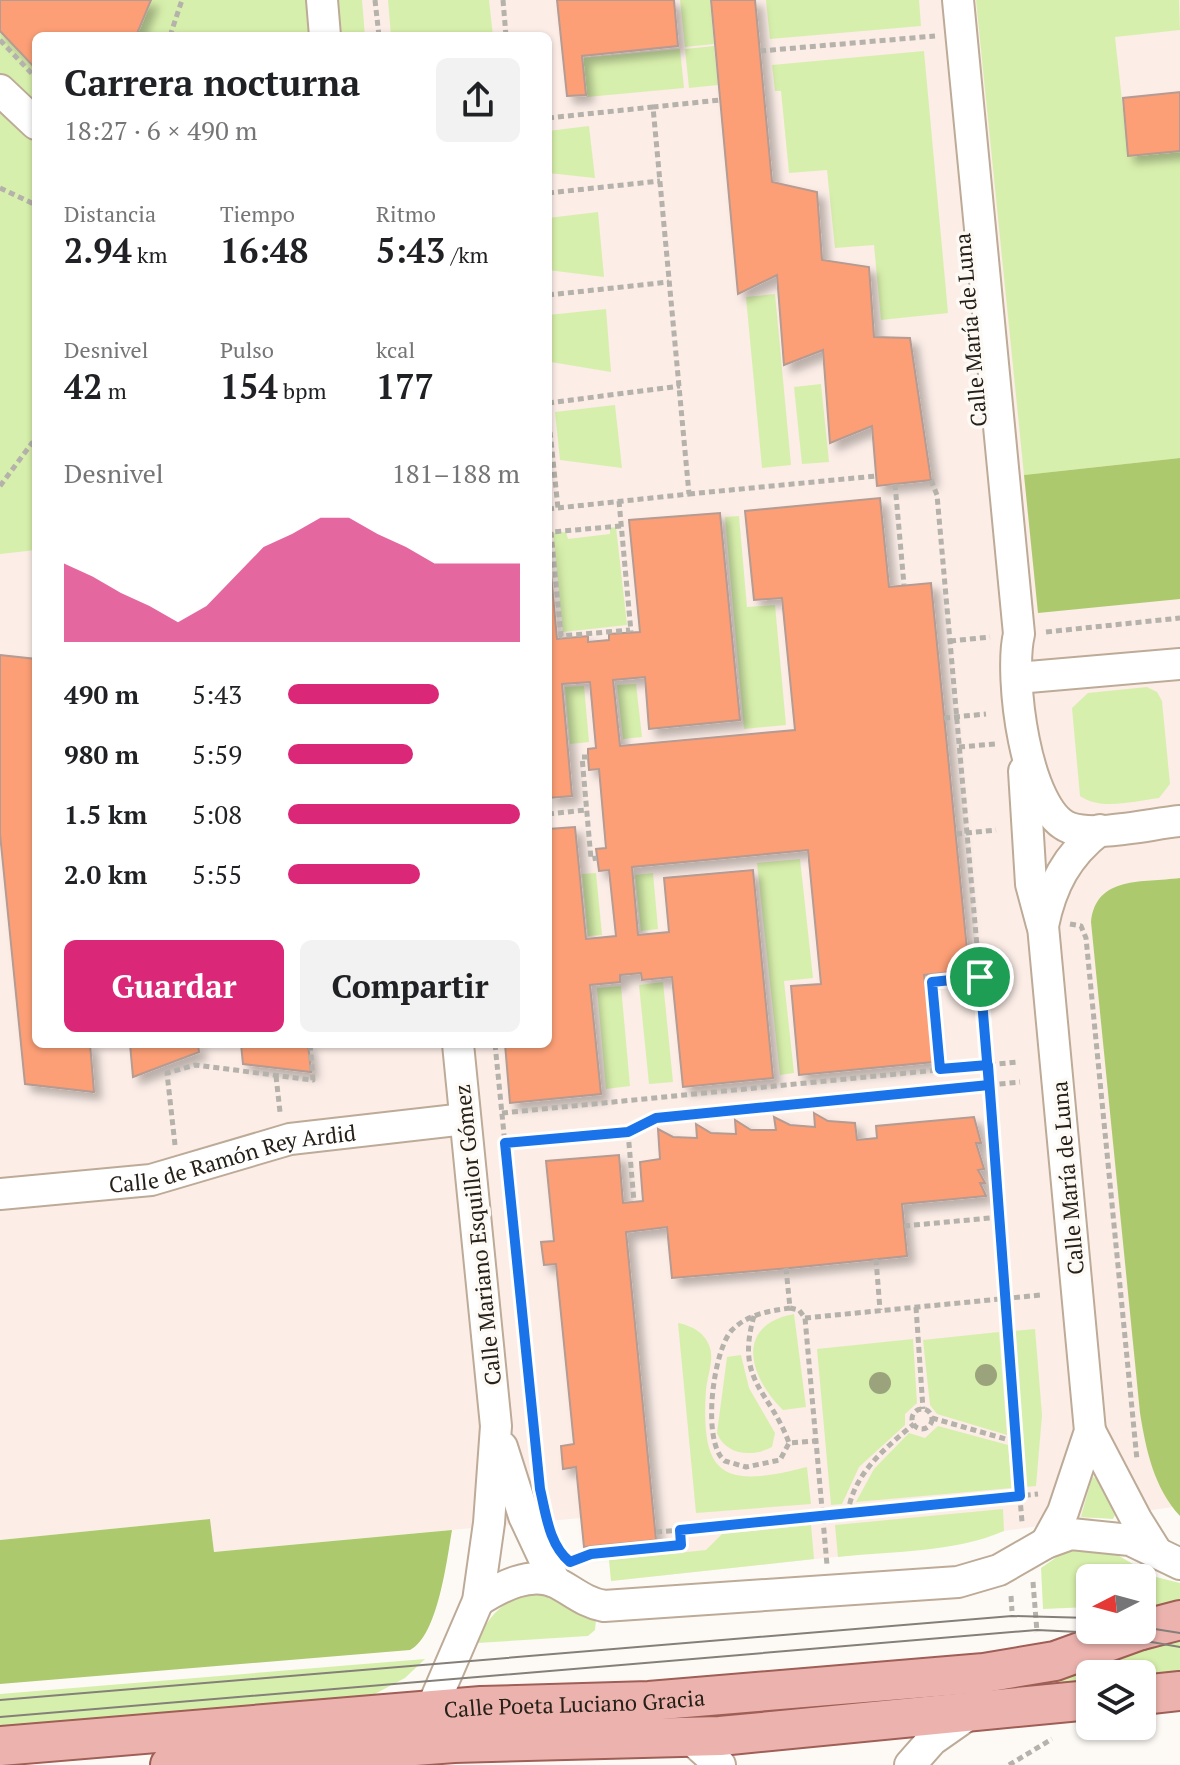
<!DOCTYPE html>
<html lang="es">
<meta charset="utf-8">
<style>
:root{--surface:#fff;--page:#f2f2f2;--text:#202124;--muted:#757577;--accent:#db2777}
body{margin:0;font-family:"PT Serif",serif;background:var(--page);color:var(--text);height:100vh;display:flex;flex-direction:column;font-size:30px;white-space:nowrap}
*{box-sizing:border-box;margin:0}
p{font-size:26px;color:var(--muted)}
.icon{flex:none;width:44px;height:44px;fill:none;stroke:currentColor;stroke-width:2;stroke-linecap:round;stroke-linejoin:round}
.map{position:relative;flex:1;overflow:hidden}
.drawer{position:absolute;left:32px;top:32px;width:520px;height:1016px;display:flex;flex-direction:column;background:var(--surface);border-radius:12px;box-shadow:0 2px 6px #0004}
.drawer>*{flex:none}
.needle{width:52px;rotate:264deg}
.buttons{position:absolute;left:1076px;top:1564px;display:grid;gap:16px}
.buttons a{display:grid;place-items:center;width:80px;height:80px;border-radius:12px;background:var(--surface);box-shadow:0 2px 6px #0004;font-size:40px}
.pin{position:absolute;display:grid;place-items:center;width:68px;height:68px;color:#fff;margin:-34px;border:4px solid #fff;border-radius:50%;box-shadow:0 2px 8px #0007}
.round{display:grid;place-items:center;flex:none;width:84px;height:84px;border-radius:12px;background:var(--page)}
.head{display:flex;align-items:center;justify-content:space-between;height:136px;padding:0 32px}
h1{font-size:36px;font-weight:700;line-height:60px}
.figures{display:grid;grid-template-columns:repeat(3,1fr);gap:12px;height:136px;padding:8px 32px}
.figures div{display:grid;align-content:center}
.figures b{font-size:34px;font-weight:700}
.figures small{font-size:22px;font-weight:400}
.figures p{font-size:22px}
.chart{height:224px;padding:16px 32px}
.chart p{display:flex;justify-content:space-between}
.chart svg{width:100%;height:144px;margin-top:8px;fill:var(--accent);opacity:.7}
.primary-button{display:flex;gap:16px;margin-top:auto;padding:16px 32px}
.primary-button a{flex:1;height:92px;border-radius:12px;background:var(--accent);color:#fff;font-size:32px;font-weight:700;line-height:92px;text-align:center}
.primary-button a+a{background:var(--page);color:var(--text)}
ul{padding:0 32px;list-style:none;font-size:26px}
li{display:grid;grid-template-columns:128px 96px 1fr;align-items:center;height:60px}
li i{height:20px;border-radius:10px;background:var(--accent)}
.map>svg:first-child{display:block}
.education{fill:#fcede7;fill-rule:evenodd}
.green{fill:#d7efac}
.forest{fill:#acca6d}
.building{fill:#fc9f76;stroke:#b59b91;stroke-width:2;filter:url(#shadow)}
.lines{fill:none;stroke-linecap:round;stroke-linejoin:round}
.minor-casing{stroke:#bdab98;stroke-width:34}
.major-casing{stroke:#9f5e56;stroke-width:42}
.path{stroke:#b5b1ab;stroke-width:5;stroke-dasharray:6 4;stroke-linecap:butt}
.minor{stroke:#fff;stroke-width:30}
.major{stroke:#ecb3ae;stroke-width:38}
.tram{stroke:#847f78;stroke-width:2}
.tree{fill:#9ba37d}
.route-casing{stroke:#fff;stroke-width:16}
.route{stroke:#1a73e8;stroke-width:10}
.labels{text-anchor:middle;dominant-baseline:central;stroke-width:7;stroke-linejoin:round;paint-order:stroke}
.street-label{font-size:22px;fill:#262018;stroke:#fdfaf5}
</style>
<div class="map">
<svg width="1180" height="1765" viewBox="0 0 1180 1765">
<defs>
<filter id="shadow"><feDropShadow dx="7" dy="7" stdDeviation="4" flood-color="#0004"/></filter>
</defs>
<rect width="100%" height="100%" fill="#fdfaf5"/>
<path class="education" d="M0,0H1180V1506L1004,1531L956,1544L611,1581L608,1546L584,1547L581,1518L214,1552L210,1519L0,1540ZM36,36H548V1044H36Z"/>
<g class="green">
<polygon points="151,0 362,0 365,36 136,36"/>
<polygon points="388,0 489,0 493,36 391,36"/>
<polygon points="680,0 710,0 714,44 685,47"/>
<polygon points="766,0 919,0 921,26 770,39"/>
<polygon points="976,0 1179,0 1180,30 1115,37 1128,155 1180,151 1180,458 1024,475"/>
<polygon points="0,31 36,69 36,550 0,554"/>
<polygon points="714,46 718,85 689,88 685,49"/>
<polygon points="680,49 684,88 587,97 583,58"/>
<polygon points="924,51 948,313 881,320 874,245 835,248 827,170 789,173 781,91 775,91 772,65"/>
<polygon points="589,126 595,178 548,173 548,131"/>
<polygon points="598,212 604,277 548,270 548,218"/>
<polygon points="775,294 791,465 762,468 746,297"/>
<polygon points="606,309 611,372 551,362 548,315"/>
<polygon points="821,384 829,462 802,464 794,387"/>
<polygon points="615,405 622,468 560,460 555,412"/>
<polygon points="739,516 747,607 775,605 786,725 744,729 725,517"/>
<polygon points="616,527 627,625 563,632 553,533 566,532 568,539 610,534 610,528"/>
<polygon points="636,684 642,737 623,739 617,685"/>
<polygon points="584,686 589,742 570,744 565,687"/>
<path d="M1147,687L1157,692L1162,701L1170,784L1159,798C1134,801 1101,811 1080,796L1072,708L1088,693Z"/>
<polygon points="800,859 813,978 784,981 794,1073 780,1075 757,863"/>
<polygon points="596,873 602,935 588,936 582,874"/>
<polygon points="653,873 658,929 641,931 635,875"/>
<polygon points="663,982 673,1082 649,1084 639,985"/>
<polygon points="621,986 630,1086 606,1089 597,988"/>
<path d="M794,1314L806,1407L783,1410C749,1377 734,1325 794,1314Z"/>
<path d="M678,1323C692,1326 705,1332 710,1348C714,1361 707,1377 706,1390C700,1479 725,1488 807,1467L811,1504L696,1513Z"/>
<polygon points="1035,1329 1042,1415 1036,1486 1026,1487 1012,1331"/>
<polygon points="999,1332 1007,1435 937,1414 930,1405 923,1340"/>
<polygon points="913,1339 917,1403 905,1414 905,1425 859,1467 842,1504 831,1505 817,1349"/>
<path d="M741,1355L749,1388L775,1433L772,1447C753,1457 726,1456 717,1433L727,1357Z"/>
<polygon points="938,1426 1008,1445 1012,1488 856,1502 874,1469 909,1433 925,1438"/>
<polygon points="1092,1477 1101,1480 1115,1515 1113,1519 1081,1517"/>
<path d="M1003,1509L1004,1531C954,1553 891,1551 838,1557L835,1525Z"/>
<polygon points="811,1525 814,1559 611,1581 609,1560 706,1550 722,1534"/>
<polygon points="1079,1549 1112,1552 1156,1577 1180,1583 1180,1601 1142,1613 1142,1578 1090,1578 1090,1607 1043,1609 1041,1568 1061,1554"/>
<path d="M529,1593C556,1594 570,1616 596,1620L595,1630L588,1636L477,1643C486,1618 503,1600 529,1593Z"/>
<polygon points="1180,1634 1180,1677 1142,1681 1142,1674 1090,1674 1090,1685 1050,1688 1050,1680"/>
<polygon points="425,1659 405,1678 369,1697 0,1729 0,1694"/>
</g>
<g class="forest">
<polygon points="1180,458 1180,599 1038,613 1024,475"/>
<path d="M1180,878V1516C1154,1488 1146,1450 1140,1413L1091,922C1096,875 1143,883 1180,878Z"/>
<path d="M210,1519L214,1552L452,1530C447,1559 438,1636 410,1650L0,1684V1540Z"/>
</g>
<g class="building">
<polygon points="0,0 151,0 136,36 36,36 36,69 0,31"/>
<polygon points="557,0 674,0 678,46 582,56 586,95 567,96"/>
<polygon points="711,0 755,0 772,182 817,192 822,260 869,267 874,337 910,338 931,480 877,486 872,426 830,443 823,350 784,365 777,275 738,294"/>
<polygon points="1180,92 1180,151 1128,156 1123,98"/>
<polygon points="880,498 889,587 931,583 969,970 924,975 933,1062 799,1075 791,986 821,984 808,850 632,867 638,935 669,932 664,878 753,870 773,1078 683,1087 672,977 642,980 641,973 620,975 620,982 590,985 601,1094 510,1103 505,1044 548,1044 548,829 575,827 586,939 616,936 609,870 599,871 596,849 606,848 599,769 589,770 588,757 588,749 596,748 590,682 562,684 572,796 548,798 548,540 557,639 588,636 588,642 609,640 609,634 640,632 629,520 720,513 740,720 649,729 645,677 613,680 620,746 795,730 782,598 754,600 745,511"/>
<polygon points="0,655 36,659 36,1044 90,1044 94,1092 25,1084 0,834"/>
<polygon points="130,1044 198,1044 199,1052 133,1077"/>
<polygon points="241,1044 308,1044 311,1072 243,1064"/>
<polygon points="814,1113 828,1121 855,1123 857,1140 877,1138 876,1126 974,1117 981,1143 976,1143 984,1169 978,1170 985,1183 980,1183 986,1196 902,1204 907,1256 790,1268 672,1278 667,1227 626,1232 656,1540 584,1547 576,1467 563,1469 561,1446 574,1444 556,1264 544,1265 541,1242 554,1241 546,1161 619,1155 623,1203 643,1201 640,1162 660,1159 658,1129 673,1137 697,1138 696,1124 711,1133 736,1134 735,1120 751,1130 776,1130 774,1117 790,1125 815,1127"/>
</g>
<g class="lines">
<defs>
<g id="minor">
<polyline points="322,0 325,36"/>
<path d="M958,0L1019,634C1009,674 1025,812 1070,828C1097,837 1150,824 1180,821"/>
<polyline points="0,90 36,124"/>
<polyline points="1017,678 1180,664"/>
<polyline points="1024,771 1031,884 1042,925"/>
<path id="s1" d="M0,1194L151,1180L290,1139L465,1119"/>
<polyline points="1090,1431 1136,1519 1156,1551"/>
<polyline points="502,1447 524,1516 555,1582"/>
<path d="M1046,1543L1063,1512L1090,1431L1043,926C1051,886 1067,855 1100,830"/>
<path d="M478,1601C500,1587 531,1570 557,1583C574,1592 584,1602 604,1606L958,1582L999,1570L1046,1543L1071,1534L1130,1540L1180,1564"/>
<polyline points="438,1728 431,1710 478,1601 489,1523 496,1426 458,1044"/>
<polyline points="689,1737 720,1765"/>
<polyline points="910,1765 932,1740 972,1712"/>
</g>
<g id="major">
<polyline points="1142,1630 1180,1620"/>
<polyline points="1142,1695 1180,1691"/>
<path id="s2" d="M0,1746L481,1706L649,1701L984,1673L1055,1661L1141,1630"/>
<polyline points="170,1765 454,1743 720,1736 1090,1700"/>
</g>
</defs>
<use href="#minor" class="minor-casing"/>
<use href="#major" class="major-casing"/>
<g class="path">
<polyline points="375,0 379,36"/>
<polyline points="503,0 506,36"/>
<polyline points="170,36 182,0"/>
<polyline points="0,40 36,78"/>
<polyline points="760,51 935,36"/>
<polyline points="548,118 653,107"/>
<polyline points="0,188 36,205"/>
<polyline points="548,193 660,181"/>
<polyline points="548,295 669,282"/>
<polyline points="548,403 680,386"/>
<polyline points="548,412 558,508"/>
<polyline points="931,480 937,495 1001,1217 1006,1332 1022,1522"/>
<polyline points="895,484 904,585"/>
<polyline points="0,486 32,443 36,444"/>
<polyline points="689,494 876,476"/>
<polyline points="619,501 631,632"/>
<polyline points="548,509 689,494 653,107 720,100"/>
<polyline points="621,526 551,532 561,636 630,630"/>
<polyline points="1046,632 1180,618"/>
<polyline points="950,641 990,637"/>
<polyline points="944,718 986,714"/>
<polyline points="959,747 995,744"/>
<polyline points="588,757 582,757 591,859 597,858"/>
<polyline points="548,814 586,810"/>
<polyline points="956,834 996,830"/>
<polyline points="1070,924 1081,926 1086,938 1137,1460"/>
<polyline points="931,974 940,1069"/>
<polyline points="932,982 980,977"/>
<polyline points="495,1044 535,1445"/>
<polyline points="276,1076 280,1112"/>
<polyline points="502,1113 1018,1062"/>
<polyline points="628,1132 634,1202"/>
<polyline points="505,1143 628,1132 656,1118 1020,1082"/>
<polyline points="175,1145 167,1073 195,1065 313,1080 310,1044"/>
<polyline points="904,1226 1001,1217"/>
<polyline points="876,1259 880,1310"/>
<polyline points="786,1268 790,1308 799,1310 805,1318 827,1565"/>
<polyline points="916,1307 923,1409"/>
<path d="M790,1308C769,1311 748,1314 732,1330C713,1350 701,1443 725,1461L746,1467L780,1460L789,1443L816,1441"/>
<path d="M754,1316C735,1382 770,1390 789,1443"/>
<polyline points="805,1318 1041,1295"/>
<circle cx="922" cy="1419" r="10"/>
<polyline points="932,1418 1016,1442"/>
<path d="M848,1514C852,1475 885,1448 914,1424"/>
<polyline points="656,1532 680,1530"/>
<polyline points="574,1560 591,1554 681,1545 680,1530 1038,1494"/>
<polyline points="1033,1582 1037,1632"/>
<polyline points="1011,1596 1012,1611"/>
<polyline points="1097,1734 1143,1730"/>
<polyline points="1009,1765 1052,1739"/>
</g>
<use href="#minor" class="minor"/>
<use href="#major" class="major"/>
<g class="tram">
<polyline points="1142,1627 1180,1633"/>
<polyline points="0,1700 1012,1616 1090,1618"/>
<polyline points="0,1717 1037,1630 1100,1633 1180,1647"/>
</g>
</g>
<g class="tree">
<circle cx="986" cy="1375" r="11"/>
<circle cx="880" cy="1383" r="11"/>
</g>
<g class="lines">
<defs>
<path id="route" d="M980,977L989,1085L656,1118L628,1132L505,1143L540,1489C546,1514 549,1545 570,1562L591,1554L681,1545L680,1530L1020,1496L988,1065L940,1069L932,982L980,977"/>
</defs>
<use href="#route" class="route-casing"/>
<use href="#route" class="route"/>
</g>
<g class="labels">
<g class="street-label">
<text transform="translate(970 330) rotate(-95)">Calle María de Luna</text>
<text stroke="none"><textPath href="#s1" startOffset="236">Calle de Ramón Rey Ardid</textPath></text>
<text transform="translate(1067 1178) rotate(-95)">Calle María de Luna</text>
<text transform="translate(477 1235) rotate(-96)">Calle Mariano Esquillor Gómez</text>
<text stroke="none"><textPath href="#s2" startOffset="576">Calle Poeta Luciano Gracia</textPath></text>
</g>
</g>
</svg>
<div class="buttons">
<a><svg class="needle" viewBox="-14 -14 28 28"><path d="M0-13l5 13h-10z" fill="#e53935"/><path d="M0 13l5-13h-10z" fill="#757577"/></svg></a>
<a><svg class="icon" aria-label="layers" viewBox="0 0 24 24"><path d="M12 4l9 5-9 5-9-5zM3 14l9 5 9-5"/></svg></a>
</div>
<div class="pin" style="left:980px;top:977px;background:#1e9e55"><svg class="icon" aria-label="arrive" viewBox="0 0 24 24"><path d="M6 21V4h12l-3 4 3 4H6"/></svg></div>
<section class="drawer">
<div class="head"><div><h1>Carrera nocturna</h1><p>18:27 · 6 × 490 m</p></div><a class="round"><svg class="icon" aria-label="share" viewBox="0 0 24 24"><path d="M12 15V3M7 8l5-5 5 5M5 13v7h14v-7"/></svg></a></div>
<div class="figures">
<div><p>Distancia</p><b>2.94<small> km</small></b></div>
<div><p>Tiempo</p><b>16:48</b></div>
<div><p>Ritmo</p><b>5:43<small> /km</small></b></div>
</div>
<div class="figures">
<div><p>Desnivel</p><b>42<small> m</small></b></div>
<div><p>Pulso</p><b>154<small> bpm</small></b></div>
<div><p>kcal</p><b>177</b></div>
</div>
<div class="chart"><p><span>Desnivel</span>181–188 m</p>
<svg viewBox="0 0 160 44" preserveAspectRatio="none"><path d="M0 44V20L10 24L20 29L30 33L40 38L50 33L60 24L70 15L80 11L90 6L100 6L110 11L120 15L130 20L140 20L150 20L160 20V44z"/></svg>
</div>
<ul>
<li><b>490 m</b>5:43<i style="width:65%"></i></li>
<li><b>980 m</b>5:59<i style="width:54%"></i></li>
<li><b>1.5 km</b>5:08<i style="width:100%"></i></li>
<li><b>2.0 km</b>5:55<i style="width:57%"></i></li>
</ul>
<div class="primary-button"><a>Guardar</a><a>Compartir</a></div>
</section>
</div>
